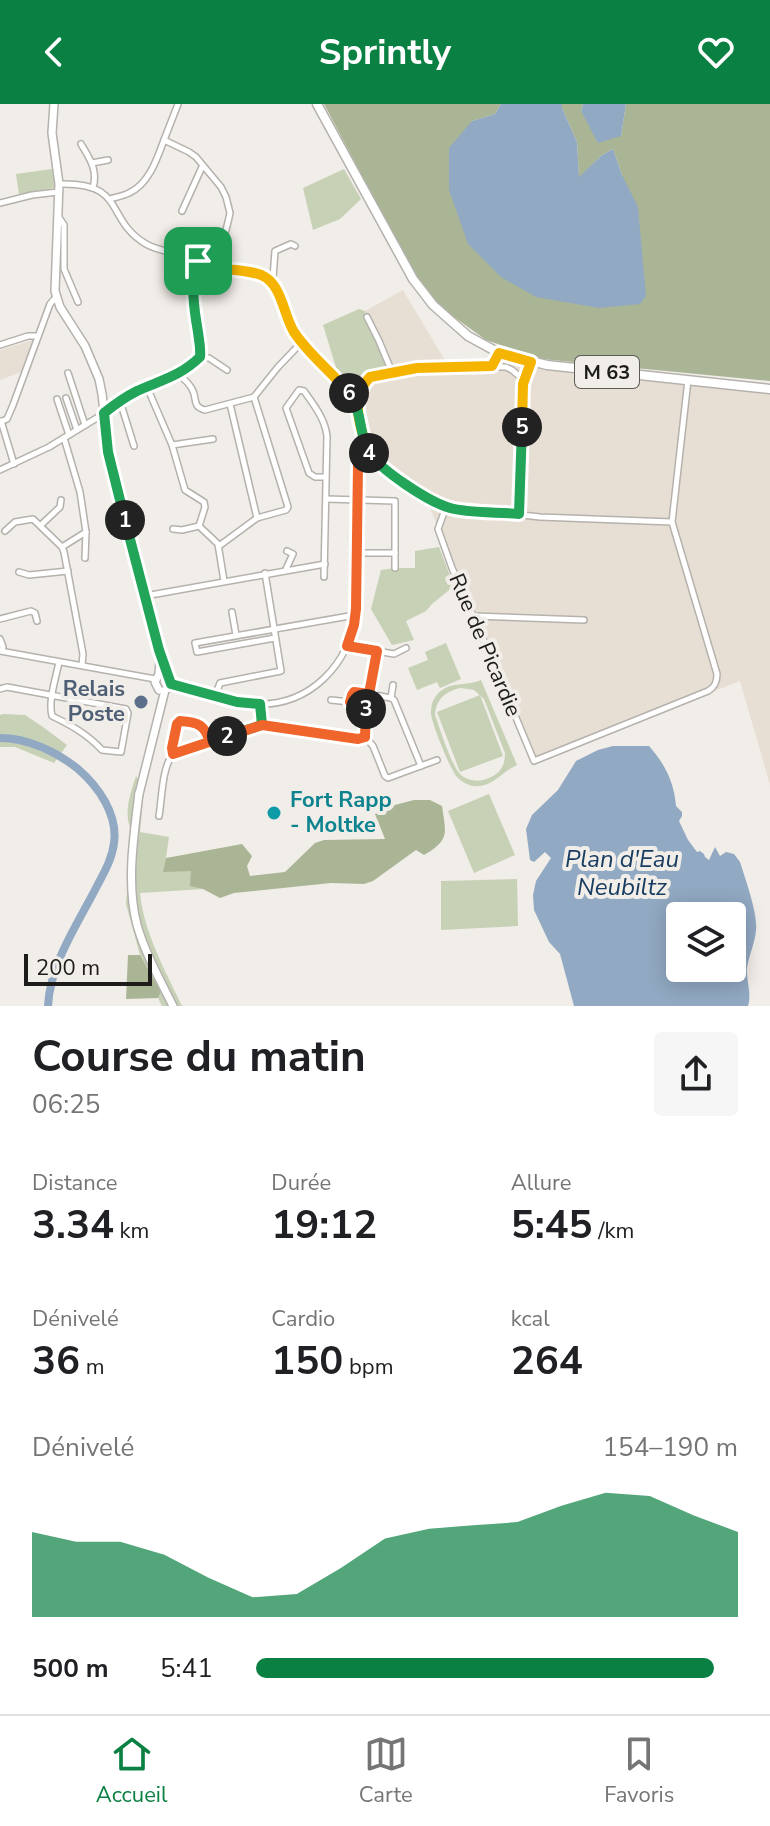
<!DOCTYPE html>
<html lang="fr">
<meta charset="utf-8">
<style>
:root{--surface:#fff;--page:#f6f6f6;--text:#202124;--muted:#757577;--line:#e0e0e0;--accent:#0b8043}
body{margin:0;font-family:"Nunito Sans",sans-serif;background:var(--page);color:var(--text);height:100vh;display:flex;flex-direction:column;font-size:30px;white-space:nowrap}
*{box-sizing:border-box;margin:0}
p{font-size:26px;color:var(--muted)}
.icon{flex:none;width:44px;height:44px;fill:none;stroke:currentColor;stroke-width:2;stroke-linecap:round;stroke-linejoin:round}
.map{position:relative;height:902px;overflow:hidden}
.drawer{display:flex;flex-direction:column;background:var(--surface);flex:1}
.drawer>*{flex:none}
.fabs{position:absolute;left:666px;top:798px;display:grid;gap:16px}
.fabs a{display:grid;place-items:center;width:80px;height:80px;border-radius:8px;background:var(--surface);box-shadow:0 4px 20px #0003;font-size:40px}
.scale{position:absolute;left:24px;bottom:20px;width:128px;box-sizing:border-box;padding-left:8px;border:4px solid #1e1c1b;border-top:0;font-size:22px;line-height:28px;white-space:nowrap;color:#1e1c1b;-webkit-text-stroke:6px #f1ede8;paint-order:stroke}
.pin{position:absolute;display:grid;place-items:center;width:68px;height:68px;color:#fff;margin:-34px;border-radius:16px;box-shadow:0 4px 12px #0006}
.km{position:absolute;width:40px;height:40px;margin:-20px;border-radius:50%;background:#222;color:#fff;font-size:22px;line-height:40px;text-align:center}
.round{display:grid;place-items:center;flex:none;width:84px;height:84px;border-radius:8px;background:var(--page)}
.head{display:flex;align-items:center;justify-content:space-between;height:136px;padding:0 32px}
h1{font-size:44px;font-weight:700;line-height:60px}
.stats{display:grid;grid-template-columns:repeat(3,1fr);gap:12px;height:136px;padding:8px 32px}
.stats div{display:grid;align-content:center}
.stats b{font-size:40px;font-weight:700}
.stats small{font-size:22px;font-weight:400}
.stats p{font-size:22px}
.chart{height:224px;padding:16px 32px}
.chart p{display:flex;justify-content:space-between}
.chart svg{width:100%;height:144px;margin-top:8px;fill:var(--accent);opacity:.7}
ul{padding:0 32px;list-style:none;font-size:26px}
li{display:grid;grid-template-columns:128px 96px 1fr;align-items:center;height:60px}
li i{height:20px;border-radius:10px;background:var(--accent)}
header{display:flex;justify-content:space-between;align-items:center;height:104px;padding:0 32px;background:var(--accent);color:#fff;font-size:36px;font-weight:700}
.menu{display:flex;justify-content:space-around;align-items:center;height:112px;border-top:2px solid var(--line);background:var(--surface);font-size:22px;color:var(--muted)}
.menu a{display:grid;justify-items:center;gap:4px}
.menu .active{color:var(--accent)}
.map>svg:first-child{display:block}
.built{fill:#e8dfd4}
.green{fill:#c7d1b6;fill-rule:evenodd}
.forest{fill:#aab596}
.water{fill:#92a9c3;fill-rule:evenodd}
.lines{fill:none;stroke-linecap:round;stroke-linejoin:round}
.river{stroke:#92a9c3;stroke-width:8}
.minor-casing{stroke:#b5b2ad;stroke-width:8}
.secondary-casing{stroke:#b5b2ad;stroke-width:10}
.primary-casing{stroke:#b5b2ad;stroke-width:11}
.minor{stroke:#fff;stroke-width:5}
.secondary{stroke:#fff;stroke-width:7}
.primary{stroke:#fff;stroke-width:8}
.split-1-casing{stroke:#fff;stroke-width:16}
.split-2-casing{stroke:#fff;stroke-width:16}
.split-3-casing{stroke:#fff;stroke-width:16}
.split-4-casing{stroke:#fff;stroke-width:16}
.split-5-casing{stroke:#fff;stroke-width:16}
.split-6-casing{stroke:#fff;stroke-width:16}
.split-7-casing{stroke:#fff;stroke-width:16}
.split-1{stroke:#22a559;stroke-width:10}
.split-2{stroke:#22a559;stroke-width:10}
.split-3{stroke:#f0652b;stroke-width:10}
.split-4{stroke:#f0652b;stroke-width:10}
.split-5{stroke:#f5b400;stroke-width:10}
.split-6{stroke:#22a559;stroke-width:10}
.split-7{stroke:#f5b400;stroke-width:10}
.service-dot{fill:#5c6f8a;stroke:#f1ede8;stroke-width:3}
.culture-dot{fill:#0f9aa8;stroke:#f1ede8;stroke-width:3}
.labels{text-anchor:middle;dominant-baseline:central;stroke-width:8;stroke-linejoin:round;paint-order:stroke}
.shield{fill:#f1ede8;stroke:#5d5b58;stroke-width:2}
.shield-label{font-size:20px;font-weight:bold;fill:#1e1c1b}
.street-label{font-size:22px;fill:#1e1c1b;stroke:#f1ede8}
.service-label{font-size:22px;font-weight:bold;fill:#4e5e75;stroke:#f1ede8;text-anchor:end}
.culture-label{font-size:22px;font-weight:bold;fill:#0d838f;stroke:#f1ede8;text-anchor:start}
.water-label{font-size:24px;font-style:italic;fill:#183d61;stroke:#f1ede8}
</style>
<header><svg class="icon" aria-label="back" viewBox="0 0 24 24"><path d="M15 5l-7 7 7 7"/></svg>Sprintly<svg class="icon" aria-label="heart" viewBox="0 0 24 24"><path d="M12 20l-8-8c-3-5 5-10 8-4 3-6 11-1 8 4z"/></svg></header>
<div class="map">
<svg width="770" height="902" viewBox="0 0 770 902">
<rect width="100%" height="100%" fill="#f1ede8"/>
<g class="built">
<polygon points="403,186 446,258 488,259 497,249 513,255 770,286 770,681 740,577 534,657 425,392 382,364 369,348 357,300 369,272 389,265 365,207"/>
<polygon points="33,236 21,268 0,276 0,246"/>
</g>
<g class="green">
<polygon points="52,65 55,83 53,84 19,90 16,70"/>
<polygon points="344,65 361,95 340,115 313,126 303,84"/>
<path d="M359,205L365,207L389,266C371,272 357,273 338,270L323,221Z"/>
<polygon points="439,443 454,482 432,500 426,507 406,517 414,536 392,541 371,505 381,466 395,464 415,464 415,447"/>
<polygon points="446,539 461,575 440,584 437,578 417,586 408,564 428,556 425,548"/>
<path d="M481,576L517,661C501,668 493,684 473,682C467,681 461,677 457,673C450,665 432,620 431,610C431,603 432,597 436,592C448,576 466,583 481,576ZM461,584L474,586L484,595L505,649C505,661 501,669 489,674C480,678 468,678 460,670C451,660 440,625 435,611C436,595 446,587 461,584Z"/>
<polygon points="480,591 503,652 460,668 437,608"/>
<polygon points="3,610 25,611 43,623 67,641 54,659 15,643 0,643 0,611"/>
<path d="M136,672L144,685L140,728L169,733L164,767H191L203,785L140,789C144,829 165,866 182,902H162L158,894L161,888L140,851L126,800L132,728C123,710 130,690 136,672Z"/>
<polygon points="489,690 515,751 474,769 448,707"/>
<polygon points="517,775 518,822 441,826 441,777"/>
</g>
<g class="forest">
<polygon points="324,0 501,0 495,10 472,17 449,86 622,71 613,45 601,52 579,74 577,38 562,4 562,0 583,0 581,7 621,32 626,0 770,0 770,277 542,255 486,236 443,205 414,170"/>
<path d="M414,696H430L442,702C446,729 450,736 424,751L416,746L373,777L364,780L331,779L234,789L220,794L203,785L190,782L191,767L163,768L166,754L242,740L252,752L247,762L250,772L285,768L315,739L324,736L385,735L375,710L387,703Z"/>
<polygon points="128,851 140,851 161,888 158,894 126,895"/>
</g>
<g class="water">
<polygon points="501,0 562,0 562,4 577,38 579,73 601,52 613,45 622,71 638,103 646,192 640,200 599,204 536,193 501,173 468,140 449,86 449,44 472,17 495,10"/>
<polygon points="583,0 626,0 621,32 598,39 581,7"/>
<path d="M613,642H649C665,660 674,678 676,702L682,708V712L679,717L688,736L697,748L700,747L704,750L705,753L709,756L715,743L720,752L726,748L734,750L740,758C745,774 758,810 756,826C755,839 749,851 747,864C746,877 752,889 748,902H574L560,850L549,838L534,806L533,791L536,777L551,754L545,748L534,758L530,756L526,725L532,711L558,686L576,657L598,646ZM732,812V864H680V812Z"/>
</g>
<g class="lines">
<path class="river" d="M0,634C28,634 57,648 78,665C99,683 118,711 114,739C112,756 103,770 96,784C77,821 50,860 48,902"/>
<defs>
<g id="minor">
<polyline points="164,36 178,0"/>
<path d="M81,40C90,55 98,66 93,84"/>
<polyline points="92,59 108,56"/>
<path d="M59,80C127,78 104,115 146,140C158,147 174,148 188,153C198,156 206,163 217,165C231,168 246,168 260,170C281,182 282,208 293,227C297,232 301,237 305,241C315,253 326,268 341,273C362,280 397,265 420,264C448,262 477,262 506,263L512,266L524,276"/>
<path d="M110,95C116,93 123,92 129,89C149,80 157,55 164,36L189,48L196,53L221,83L226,93L230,109L228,118L216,165"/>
<polyline points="0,99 32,91 58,88"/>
<polyline points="182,107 202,63"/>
<polyline points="58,112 64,121 64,165 78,198"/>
<polyline points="271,178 273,174 275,147 291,140 295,142"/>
<polyline points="367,213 379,237 392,268"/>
<polyline points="0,241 28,232 38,232"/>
<polyline points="200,253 209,254 227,266"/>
<polyline points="68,269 85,321"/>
<path d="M178,270C183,274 189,279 192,285C198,295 191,302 205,306L254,293L278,263L302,238"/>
<polyline points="333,270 356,300"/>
<path d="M369,274C357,286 356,298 359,314C362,324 363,335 367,344C380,371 421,390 446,403"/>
<polyline points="147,283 172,341 185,386 204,398 205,403 199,422 218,440 224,477"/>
<polyline points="349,287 349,275 358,290"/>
<polyline points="66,294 77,326"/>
<polyline points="57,295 69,331"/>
<polyline points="120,297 134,342"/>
<polyline points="230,300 257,414"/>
<polyline points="1,317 14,360"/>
<polyline points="0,318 7,315 13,301 50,200 56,193"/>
<polyline points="172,341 213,335"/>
<polyline points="0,366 49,343 100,312 120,297 137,287 167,276 198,255 201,244 193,193 198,157"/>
<polyline points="326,395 395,397 395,464"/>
<polyline points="519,410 523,280 531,258"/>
<path d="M672,418L540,413L446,403L438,425L452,464L482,532L534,657L708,587C715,583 717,578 717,570L672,418L688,276"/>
<polyline points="41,421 60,403 61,396"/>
<polyline points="173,425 182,426 199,422"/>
<polyline points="5,427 15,418 33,415 62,443 64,448 83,550 82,561"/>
<polyline points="219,442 257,414 286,406 288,403 254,293"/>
<polyline points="62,443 86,428 80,388 64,334"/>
<polyline points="356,449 395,449"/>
<polyline points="85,454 86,428"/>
<polyline points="286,465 293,450 287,447"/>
<polyline points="19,468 29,471 68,467"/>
<path d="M324,473L327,332C325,315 314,301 304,287L299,286L286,304L309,369L315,373H326"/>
<polyline points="145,492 325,460"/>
<polyline points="232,508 236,531"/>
<polyline points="473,512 584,516"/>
<polyline points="0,515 31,507 35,509 37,517"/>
<polyline points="275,534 197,548 195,539 355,511"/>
<polyline points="0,535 3,543 2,547"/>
<polyline points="347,542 394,550 406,544"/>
<polyline points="0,547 155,575"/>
<polyline points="377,547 369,590 391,594 394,596 421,662"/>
<path d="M171,580C197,588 224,598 251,600C309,604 351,561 356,505L357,364L359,358L369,348"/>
<path d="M0,585L7,583L126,605L128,609L121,648L102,646C87,630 71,621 52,612C48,596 56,574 59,558"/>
<polygon points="359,588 369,590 367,601 350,598 353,589"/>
<polyline points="215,592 220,579 281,567 265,469"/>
<polyline points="391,594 393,581"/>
<polyline points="331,596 350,598"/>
<polyline points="260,600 262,621"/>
<polyline points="365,633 364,619 367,601"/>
<path d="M173,650L172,644L177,620L180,617C198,618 205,621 210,638"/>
<path d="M159,712C162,694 162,663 173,650L262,621L353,635L365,633L373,642L385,672L388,674L437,656"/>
</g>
<g id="secondary">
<polyline points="54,0 52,29 59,80 55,187 60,203 85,242 99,275 102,290 109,351 159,546 167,571 172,577 171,582 165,586 139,690"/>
<polyline points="159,586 155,578 159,570 160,556"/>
<path d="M139,689C134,731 126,779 137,821C145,849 160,876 173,902"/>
</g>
<polyline id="primary" points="317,0 413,175 433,201 468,232 499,249 547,261 770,285"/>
</defs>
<use href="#minor" class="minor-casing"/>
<use href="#secondary" class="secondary-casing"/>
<use href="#primary" class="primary-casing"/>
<use href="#minor" class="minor"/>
<use href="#secondary" class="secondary"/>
<use href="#primary" class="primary"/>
</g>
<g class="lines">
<defs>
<path id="split-1" d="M125,416L108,348L104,309C114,301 125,293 137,287C161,276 179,273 200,253C201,244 199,237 198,228C194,205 190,180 198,157"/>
<polyline id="split-2" points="125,416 159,546 171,580 237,598 260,600 262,621 227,632"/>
<path id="split-3" d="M227,632L173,650L172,644L177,620L180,617C198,618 205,621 210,638L262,621L358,635L365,633L366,605"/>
<polyline id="split-4" points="366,605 367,601 350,598 352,591 354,588 369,590 377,547 347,542 354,521 356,505 358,362 369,349"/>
<path id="split-5" d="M369,349C360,324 349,294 370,273L417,264L492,262L499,249L531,258L523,280L522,323"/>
<path id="split-6" d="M349,289C363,308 358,328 369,348C380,366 429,398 450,404C467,409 499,408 519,410L522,323"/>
<path id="split-7" d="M198,157C219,169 249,163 265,173C282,183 284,212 294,228C309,251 332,268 349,289"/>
</defs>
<use href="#split-1" class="split-1-casing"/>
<use href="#split-2" class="split-2-casing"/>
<use href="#split-3" class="split-3-casing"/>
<use href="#split-4" class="split-4-casing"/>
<use href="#split-5" class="split-5-casing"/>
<use href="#split-6" class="split-6-casing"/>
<use href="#split-7" class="split-7-casing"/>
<use href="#split-1" class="split-1"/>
<use href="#split-2" class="split-2"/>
<use href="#split-3" class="split-3"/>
<use href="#split-4" class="split-4"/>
<use href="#split-5" class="split-5"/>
<use href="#split-6" class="split-6"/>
<use href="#split-7" class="split-7"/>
</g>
<circle class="service-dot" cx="141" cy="598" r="8"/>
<circle class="culture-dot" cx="274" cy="709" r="8"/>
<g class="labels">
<rect class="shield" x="575" y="252" width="64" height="32" rx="6"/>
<g class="shield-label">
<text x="607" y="268">M 63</text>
</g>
<g class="street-label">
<text transform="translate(485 541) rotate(67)">Rue de Picardie</text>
</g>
<g class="service-label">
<text x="125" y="585">Relais<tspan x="125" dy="25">Poste</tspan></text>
</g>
<g class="culture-label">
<text x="290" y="696">Fort Rapp<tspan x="290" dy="25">- Moltke</tspan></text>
</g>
<g class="water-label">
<text x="622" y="755">Plan d'Eau<tspan x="622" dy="28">Neubiltz</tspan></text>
</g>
</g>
</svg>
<div class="fabs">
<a><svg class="icon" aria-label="layers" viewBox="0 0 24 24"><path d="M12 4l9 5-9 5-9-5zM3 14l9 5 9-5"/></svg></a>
</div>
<div class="scale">200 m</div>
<div class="pin" style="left:198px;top:157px;background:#1e9e55"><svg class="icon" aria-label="arrive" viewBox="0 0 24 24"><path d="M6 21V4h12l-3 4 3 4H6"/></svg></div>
<b class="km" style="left:125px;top:416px">1</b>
<b class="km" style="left:227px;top:632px">2</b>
<b class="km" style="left:366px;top:605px">3</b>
<b class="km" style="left:369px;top:349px">4</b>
<b class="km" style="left:522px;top:323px">5</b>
<b class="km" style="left:349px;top:289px">6</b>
</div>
<section class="drawer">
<div class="head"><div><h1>Course du matin</h1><p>06:25</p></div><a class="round"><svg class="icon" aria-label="share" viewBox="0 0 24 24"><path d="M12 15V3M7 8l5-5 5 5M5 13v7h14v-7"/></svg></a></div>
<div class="stats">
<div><p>Distance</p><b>3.34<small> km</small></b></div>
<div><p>Durée</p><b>19:12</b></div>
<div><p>Allure</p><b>5:45<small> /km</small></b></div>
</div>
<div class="stats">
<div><p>Dénivelé</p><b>36<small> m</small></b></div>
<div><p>Cardio</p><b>150<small> bpm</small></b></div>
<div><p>kcal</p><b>264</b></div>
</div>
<div class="chart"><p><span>Dénivelé</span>154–190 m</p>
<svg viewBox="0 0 160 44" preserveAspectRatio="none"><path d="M0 44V18L10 21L20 21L30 25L40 32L50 38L60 37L70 29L80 20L90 17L100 16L110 15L120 10L130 6L140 7L150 13L160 18V44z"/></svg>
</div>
<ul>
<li><b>500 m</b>5:41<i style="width:95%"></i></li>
</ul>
</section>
<nav class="menu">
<a class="active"><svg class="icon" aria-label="home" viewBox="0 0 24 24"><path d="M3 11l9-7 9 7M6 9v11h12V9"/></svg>Accueil</a>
<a><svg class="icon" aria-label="map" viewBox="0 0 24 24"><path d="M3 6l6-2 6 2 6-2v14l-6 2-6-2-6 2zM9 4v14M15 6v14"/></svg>Carte</a>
<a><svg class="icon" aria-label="saved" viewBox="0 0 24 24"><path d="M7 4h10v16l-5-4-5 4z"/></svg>Favoris</a>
</nav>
